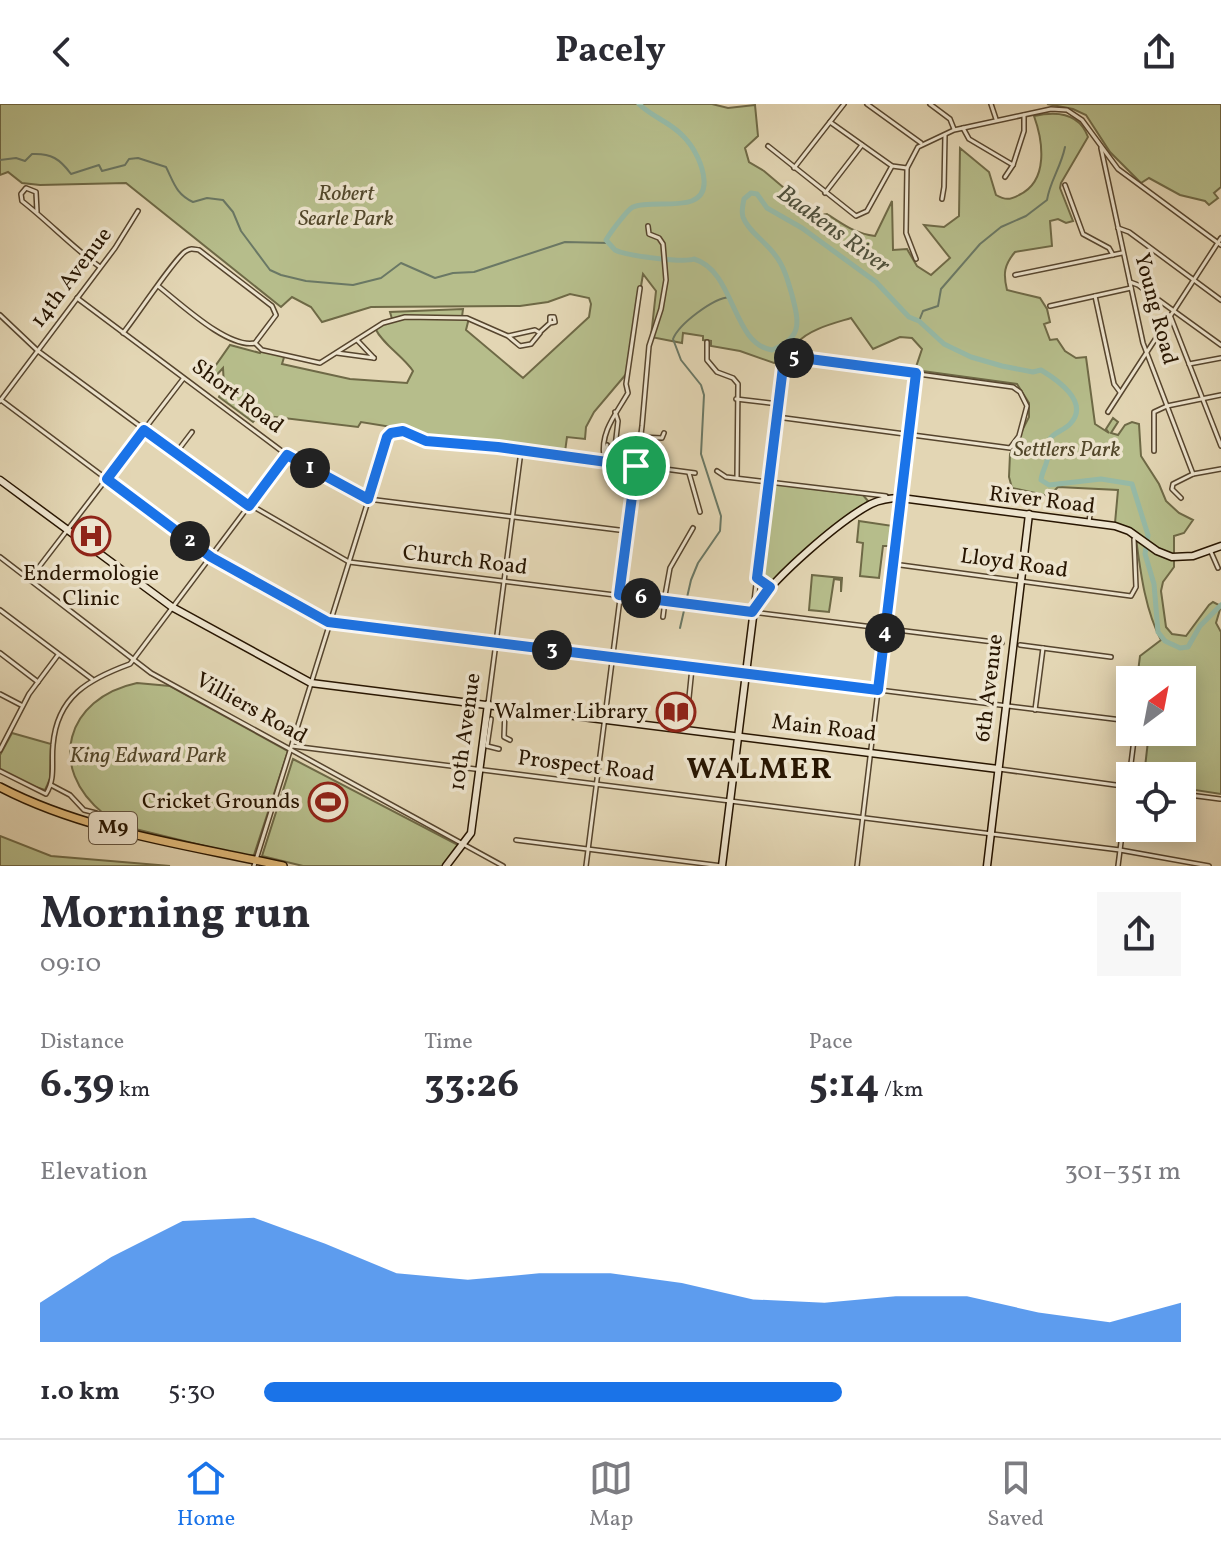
<!DOCTYPE html>
<meta charset="utf-8">
<style>
:root{--surface:#fff;--page:#f7f7f7;--text:#2b2b33;--muted:#7c7c81;--line:#e1e1e2;--accent:#1a73e8}
body{margin:0;font-family:Vollkorn,serif;background:var(--page);color:var(--text);height:100vh;display:flex;flex-direction:column;font-size:30px;white-space:nowrap}
*{box-sizing:border-box;margin:0}
p{font-size:26px;color:var(--muted)}
.icon{flex:none;width:44px;height:44px;fill:none;stroke:currentColor;stroke-width:2;stroke-linecap:round;stroke-linejoin:round}
.map{position:relative;height:762px;overflow:hidden}
.drawer{display:flex;flex-direction:column;background:var(--surface);flex:1}
.drawer>*{flex:none}
.needle{width:52px;rotate:32deg}
.tools{position:absolute;left:1116px;top:562px;display:grid;gap:16px}
.tools a{display:grid;place-items:center;width:80px;height:80px;border-radius:0px;background:var(--surface);box-shadow:0 4px 20px #0003;font-size:40px}
.pin{position:absolute;display:grid;place-items:center;width:68px;height:68px;color:#fff;margin:-34px;border:4px solid #fff;border-radius:50%;box-shadow:0 2px 8px #0007}
.km{position:absolute;width:40px;height:40px;margin:-20px;border-radius:50%;background:#222;color:#fff;font-size:22px;line-height:40px;text-align:center}
.round{display:grid;place-items:center;flex:none;width:84px;height:84px;border-radius:0px;background:var(--page)}
.headline{display:flex;align-items:center;justify-content:space-between;height:136px;padding:0 40px}
h1{font-size:44px;font-weight:700;line-height:60px}
.figures{display:grid;grid-template-columns:repeat(3,1fr);gap:12px;height:136px;padding:8px 40px}
.figures div{display:grid;align-content:center}
.figures b{font-size:40px;font-weight:700}
.figures small{font-size:22px;font-weight:400}
.figures p{font-size:22px}
.chart{height:224px;padding:16px 40px}
.chart p{display:flex;justify-content:space-between}
.chart svg{width:100%;height:144px;margin-top:8px;fill:var(--accent);opacity:.7}
ul{padding:0 40px;list-style:none;font-size:26px}
li{display:grid;grid-template-columns:128px 96px 1fr;align-items:center;height:60px}
li i{height:20px;border-radius:10px;background:var(--accent)}
header{display:flex;justify-content:space-between;align-items:center;height:104px;padding:0 40px;background:var(--surface);font-size:36px;font-weight:700}
.menu{display:flex;justify-content:space-around;align-items:center;height:112px;border-top:2px solid var(--line);background:var(--surface);font-size:22px;color:var(--muted)}
.menu a{display:grid;justify-items:center;gap:4px}
.menu .active{color:var(--accent)}
.map>svg:first-child{display:block}
.green{fill:#b6bd8b;stroke:#6e6946;stroke-width:2}
.lines{fill:none;stroke-linecap:round;stroke-linejoin:round}
.stream{stroke:#6a7865;stroke-width:2}
.river{stroke:#96baa7;stroke-width:5}
.street-casing{stroke:#56452e;stroke-width:6}
.secondary-casing{stroke:#271501;stroke-width:9}
.primary-casing{stroke:#271501;stroke-width:10}
.street{stroke:#ede4ce;stroke-width:3}
.secondary{stroke:#ede4ce;stroke-width:6}
.primary{stroke:#e2bb7a;stroke-width:7}
.route-casing{stroke:#fff;stroke-width:16}
.route{stroke:#1a73e8;stroke-width:10}
.labels{text-anchor:middle;dominant-baseline:central;stroke-width:7;stroke-linejoin:round;paint-order:stroke}
.shield{fill:#ede4ce;stroke:#62533e;stroke-width:2}
.shield-label{font-size:20px;font-weight:bold;fill:#271501}
.park-label{font-size:22px;font-style:italic;fill:#52472a;stroke:#ede4ce}
.street-label{font-size:22px;fill:#271501;stroke:#ede4ce}
.poi-label{font-size:22px;fill:#271501;stroke:#ede4ce;text-anchor:end}
.water-label{font-size:24px;font-style:italic;fill:#4e4f3b;stroke:#ede4ce}
.district-label{font-size:30px;font-weight:bold;letter-spacing:2px;fill:#271501;stroke:#ede4ce}
</style>
<header><svg class="icon" aria-label="back" viewBox="0 0 24 24"><path d="M15 5l-7 7 7 7"/></svg>Pacely<svg class="icon" aria-label="share" viewBox="0 0 24 24"><path d="M12 15V3M7 8l5-5 5 5M5 13v7h14v-7"/></svg></header>
<div class="map">
<svg width="1221" height="762" viewBox="0 0 1221 762">
<rect width="100%" height="100%" fill="#e3d6b4"/>
<filter id="stains"><feTurbulence type="fractalNoise" baseFrequency=".0025" numOctaves="4"/><feColorMatrix values="0 0 0 0 .2 0 0 0 0 .09 0 0 0 0 .02 0 0 0 .5 -.17"/></filter>
<radialGradient id="worn" r=".72"><stop offset=".6" stop-color="#630" stop-opacity="0"/><stop offset="1" stop-color="#630" stop-opacity=".3"/></radialGradient>
<g class="green">
<path d="M0,0H712L728,4L755,1L758,32L745,44L749,58L764,67L810,106L820,111L827,110C842,120 856,130 875,132L892,97L893,146L907,145L917,162L931,171L950,154L924,121L944,123L959,112L960,44L989,68L996,91C1005,96 1010,96 1019,91C1049,77 1043,37 1034,12C1056,7 1079,8 1088,33L1061,79L1060,84L1073,117L1066,119L1058,115L1050,117L1052,142L1015,148C1004,161 1003,170 1007,186L1040,194L1047,205L1050,218L1044,220L1050,236L1057,235L1065,247L1076,254L1086,253L1095,320L1109,329L1106,325L1113,314L1118,318L1111,329L1118,331L1125,321L1132,318L1139,320L1141,352L1159,380L1166,397L1179,409L1193,416L1184,429L1174,432V463L1163,478L1161,487L1166,523L1172,530L1186,532L1209,501L1213,498L1221,502L1216,519L1221,528V690L1182,684V672H1144L1149,628H1182V576H1137L1140,552L1161,536C1144,504 1140,463 1135,427L1115,419L1118,386L1058,383L1049,392L1012,384L1009,373L1010,350L1029,313V299L1017,280L915,266L922,245L912,234L900,233L873,245L851,214C835,219 809,225 797,239C790,248 787,254 774,259L740,247L711,242V237L703,236V232L683,229L682,239L651,233L656,187L643,170L627,269L594,308L586,323L585,335L567,333L565,348L418,330L410,326L361,318L358,323L259,311L253,318L219,293L224,283L223,264L214,274L209,271L230,241L260,249L262,246L285,250L282,260L350,275L407,279L413,267C402,251 383,241 375,224L392,215L390,208L463,205L462,213L469,214L466,226L523,274L589,213L591,200L589,194L570,190L548,198L520,202L371,203L322,218L311,203L292,193L281,203L126,79L40,81L22,79L8,68L0,71Z"/>
<polygon points="1047,0 1221,0 1221,83 1214,89 1218,94 1209,101 1205,97 1180,91 1149,74 1141,79 1110,48 1086,11 1073,5"/>
<polygon points="775,380 863,391 868,397 770,480 761,475 758,469 769,384"/>
<polygon points="859,417 893,422 890,442 883,442 879,474 860,472 863,439 857,438"/>
<polygon points="812,471 842,474 841,488 841,476 834,475 829,508 809,506"/>
<path d="M137,579L170,582L288,647L253,754L103,717L104,710C46,664 66,594 137,579Z"/>
<polygon points="12,629 51,640 50,675 45,686 29,681 0,666 0,651"/>
<polygon points="293,655 460,742 443,762 303,762 262,752"/>
<polygon points="0,732 51,752 170,762 0,762"/>
</g>
<g class="lines">
<g class="stream">
<path d="M0,56L16,54L25,57L32,50C51,49 60,55 71,70L99,61L102,67L125,61L129,55L138,54L166,63C174,79 176,90 193,98L207,94L223,96L233,108L241,127L270,166L281,171L306,177L353,181L381,174L401,159L435,174L453,169L474,168L565,138L609,139"/>
<path d="M919,217L923,207L938,202L941,185L980,140L1001,123L1026,112L1047,96C1050,77 1061,63 1065,43"/>
<path d="M680,524L691,476L698,459L720,427L721,412L701,350L704,291L701,281L681,256L673,235C679,220 713,194 730,193"/>
</g>
<path class="river" d="M639,0C652,13 670,18 683,32C694,43 703,61 704,76C707,112 654,94 633,103C627,106 610,129 606,136C607,137 614,145 615,146C627,152 684,159 694,155C735,167 732,240 772,246C803,234 799,218 792,191C788,177 784,162 775,151C766,138 748,127 743,113C741,106 743,101 744,95L751,89L757,90L767,104L802,124L876,178L909,213L919,217L944,240L971,253L1002,262L1033,268L1041,266C1056,275 1091,298 1070,320C1062,328 1052,328 1047,340C1046,343 1048,348 1048,352C1047,361 1042,367 1041,376L1049,381L1101,375L1132,380L1148,431L1145,450L1154,480L1158,528L1165,537L1180,544L1188,543L1200,522L1221,501"/>
<defs>
<g id="street">
<polyline points="867,0 921,39"/>
<polyline points="930,0 950,15 954,25"/>
<polyline points="991,0 996,15"/>
<polyline points="830,18 892,62 907,64"/>
<polyline points="963,24 969,35 1013,61 1024,27 1024,11"/>
<polyline points="768,42 856,112 867,107 892,62"/>
<polyline points="1101,44 1143,239 1193,370"/>
<polyline points="794,64 844,0"/>
<polyline points="1005,73 1013,61"/>
<polyline points="1065,81 1083,130 1109,144 1113,151"/>
<polyline points="825,89 862,41"/>
<polyline points="942,95 944,83 945,31"/>
<path d="M37,108L36,88L26,84L21,90L22,97C49,118 72,143 100,163"/>
<polyline points="1118,124 1129,128 1221,196"/>
<polyline points="916,155 906,129 907,64 918,43 954,26 1051,5 1067,6 1082,16 1118,65 1221,141"/>
<polyline points="1015,171 1122,149"/>
<polyline points="1130,178 1138,181 1221,241"/>
<polyline points="1095,192 1114,280 1120,288"/>
<polyline points="77,194 287,351 368,395 627,427"/>
<polyline points="1050,202 1131,184"/>
<polyline points="0,211 38,247 235,392 349,458 1002,539"/>
<polyline points="1170,211 1221,342"/>
<polyline points="540,228 550,219 550,213 554,213 555,218 550,219"/>
<path d="M123,229C134,216 176,152 186,147C191,144 193,145 199,146L272,202L276,211L255,239C228,245 180,199 158,182"/>
<polyline points="357,236 374,254"/>
<polyline points="707,238 707,256 717,268 733,274 738,280 737,373"/>
<polyline points="255,239 262,246 320,259 383,219 405,213 467,214 508,232 520,242 531,240 540,229 535,226 508,232"/>
<polyline points="337,249 374,254"/>
<polyline points="1189,260 1221,254"/>
<polyline points="736,295 778,300"/>
<polyline points="1,296 211,453 328,518 1130,617"/>
<polyline points="0,297 115,144 138,107"/>
<polyline points="1108,308 1221,134"/>
<polyline points="640,333 662,334 664,329"/>
<polyline points="1154,347 1154,308 1167,302 1221,291"/>
<polyline points="176,349 192,328"/>
<polyline points="604,352 607,341"/>
<polyline points="614,352 618,317 615,308"/>
<path d="M604,353C600,328 616,310 628,289L626,280L640,184"/>
<polyline points="717,367 726,373 886,392"/>
<polyline points="689,369 700,408"/>
<polyline points="1181,394 1172,385 1173,380 1193,370 1221,365"/>
<polyline points="1089,418 1092,394"/>
<polyline points="1211,448 1218,464"/>
<polyline points="0,453 151,569 503,762"/>
<polyline points="893,460 1131,492 1136,483 1134,435"/>
<polyline points="757,474 770,483"/>
<polyline points="29,476 183,275"/>
<polyline points="664,497 670,464 693,424"/>
<polyline points="754,497 781,277 783,263 788,256 802,254 1013,283 1020,288 1027,302 1019,332 1010,344 777,313"/>
<polyline points="0,506 92,575"/>
<polyline points="663,513 665,497"/>
<polyline points="1020,541 1111,553"/>
<polyline points="0,549 38,578"/>
<polyline points="0,590 21,601"/>
<polyline points="488,600 521,347"/>
<polyline points="505,605 504,633 510,636"/>
<polyline points="1035,606 1043,544"/>
<polyline points="686,623 692,564"/>
<polyline points="292,642 1120,746 1209,762"/>
<polyline points="487,642 491,615"/>
<polyline points="487,642 499,645"/>
<polyline points="0,646 29,590 58,551"/>
<polyline points="999,665 1130,683"/>
<path d="M0,667L46,690C56,674 51,659 53,641C57,592 89,575 130,560L287,351"/>
<polyline points="51,681 70,691 84,706 96,709"/>
<polyline points="1182,690 1220,695"/>
<polyline points="516,736 722,762"/>
<polyline points="254,762 389,330 403,327 426,337 498,343 695,369"/>
<polyline points="586,762 642,322 649,242 661,205 666,176 663,140 659,134 649,130 648,122"/>
<polyline points="857,762 916,269"/>
<polyline points="1118,762 1135,628"/>
</g>
<g id="secondary">
<polyline points="0,376 172,503 311,579 998,665"/>
<polyline points="446,762 471,729 488,600"/>
<path d="M722,762L754,505C772,475 839,417 871,400C881,395 891,394 901,394L1115,422L1129,427L1157,447L1172,453L1193,452L1221,442"/>
<polyline points="987,762 1029,410"/>
</g>
<path id="primary" d="M0,683C86,728 189,741 283,762"/>
</defs>
<use href="#street" class="street-casing"/>
<use href="#secondary" class="secondary-casing"/>
<use href="#primary" class="primary-casing"/>
<use href="#street" class="street"/>
<use href="#secondary" class="secondary"/>
<use href="#primary" class="primary"/>
</g>
<g class="lines">
<defs>
<polygon id="route" points="802,254 916,269 878,586 328,518 211,453 107,375 144,326 249,402 287,351 368,395 387,333 391,329 403,327 426,337 498,343 636,362 619,491 752,508 770,483 757,474 783,263 788,256"/>
</defs>
<use href="#route" class="route-casing"/>
<use href="#route" class="route"/>
</g>
<defs>
<symbol id="hospital-ring" viewBox="-11 -11 22 22"><circle r="9.5" fill="#ede4ce" stroke="#8f2418" stroke-width="1.5"/><path d="M-5-5h3v3.5h4V-5h3V5h-3V1.5h-4V5h-3Z" fill="#8f2418"/></symbol>
<symbol id="library-ring" viewBox="-11 -11 22 22"><circle r="9.5" fill="#ede4ce" stroke="#8f2418" stroke-width="1.5"/><path d="M-6-4Q-3-5.5-.7-3.5V5Q-3 3-6 4ZM6-4Q3-5.5 .7-3.5V5Q3 3 6 4Z" fill="#8f2418"/></symbol>
<symbol id="stadium-ring" viewBox="-11 -11 22 22"><circle r="9.5" fill="#ede4ce" stroke="#8f2418" stroke-width="1.5"/><path d="M0-5a6.5 5 0 1 0 0 10a6.5 5 0 1 0 0-10ZM-3.5-1.8h7v3.6h-7Z" fill="#8f2418"/></symbol>
</defs>
<g fill-rule="evenodd">
<use href="#hospital-ring" x="69" y="410" width="44" height="44"/>
<use href="#library-ring" x="654" y="586" width="44" height="44"/>
<use href="#stadium-ring" x="306" y="676" width="44" height="44"/>
</g>
<g class="labels">
<rect class="shield" x="89" y="708" width="48" height="32" rx="6"/>
<g class="shield-label">
<text x="113" y="724">M9</text>
</g>
<g class="park-label">
<text x="346" y="90">Robert<tspan x="346" dy="25">Searle Park</tspan></text>
<text x="1067" y="346">Settlers Park</text>
<text x="148" y="652">King Edward Park</text>
</g>
<g class="street-label">
<text transform="translate(72 174) rotate(-53)">14th Avenue</text>
<text transform="translate(1155 205) rotate(75)">Young Road</text>
<text transform="translate(237 293) rotate(37)">Short Road</text>
<text transform="translate(1042 397) rotate(7)">River Road</text>
<text transform="translate(465 457) rotate(7)">Church Road</text>
<text transform="translate(1014 460) rotate(8)">Lloyd Road</text>
<text transform="translate(990 584) rotate(-83)">6th Avenue</text>
<text transform="translate(251 605) rotate(29)">Villiers Road</text>
<text transform="translate(824 625) rotate(7)">Main Road</text>
<text transform="translate(466 628) rotate(-82)">10th Avenue</text>
<text transform="translate(586 663) rotate(7)">Prospect Road</text>
</g>
<g class="poi-label">
<text x="91" y="470" text-anchor="middle">Endermologie<tspan x="91" dy="25">Clinic</tspan></text>
<text x="648" y="608">Walmer Library</text>
<text x="300" y="698">Cricket Grounds</text>
</g>
<g class="water-label">
<text transform="translate(833 126) rotate(36)">Baakens River</text>
</g>
<g class="district-label">
<text x="760" y="666">WALMER</text>
</g>
</g>
<rect width="100%" height="100%" filter="url(#stains)"/>
<rect width="100%" height="100%" fill="url(#worn)"/>
</svg>
<div class="tools">
<a><svg class="needle" viewBox="-14 -14 28 28"><path d="M0-13l5 13h-10z" fill="#e53935"/><path d="M0 13l5-13h-10z" fill="#7c7c81"/></svg></a>
<a><svg class="icon" aria-label="locate" viewBox="0 0 24 24"><circle cx="12" cy="12" r="6"/><path d="M12 2v4M12 18v4M2 12h4M18 12h4"/></svg></a>
</div>
<div class="pin" style="left:636px;top:362px;background:#1e9e55"><svg class="icon" aria-label="arrive" viewBox="0 0 24 24"><path d="M6 21V4h12l-3 4 3 4H6"/></svg></div>
<b class="km" style="left:310px;top:364px">1</b>
<b class="km" style="left:190px;top:437px">2</b>
<b class="km" style="left:552px;top:546px">3</b>
<b class="km" style="left:885px;top:529px">4</b>
<b class="km" style="left:794px;top:254px">5</b>
<b class="km" style="left:641px;top:494px">6</b>
</div>
<section class="drawer">
<div class="headline"><div><h1>Morning run</h1><p>09:10</p></div><a class="round"><svg class="icon" aria-label="share" viewBox="0 0 24 24"><path d="M12 15V3M7 8l5-5 5 5M5 13v7h14v-7"/></svg></a></div>
<div class="figures">
<div><p>Distance</p><b>6.39<small> km</small></b></div>
<div><p>Time</p><b>33:26</b></div>
<div><p>Pace</p><b>5:14<small> /km</small></b></div>
</div>
<div class="chart"><p><span>Elevation</span>301–351 m</p>
<svg viewBox="0 0 160 44" preserveAspectRatio="none"><path d="M0 44V32L10 18L20 7L30 6L40 14L50 23L60 25L70 23L80 23L90 26L100 31L110 32L120 30L130 30L140 35L150 38L160 32V44z"/></svg>
</div>
<ul>
<li><b>1.0 km</b>5:30<i style="width:63%"></i></li>
</ul>
</section>
<nav class="menu">
<a class="active"><svg class="icon" aria-label="home" viewBox="0 0 24 24"><path d="M3 11l9-7 9 7M6 9v11h12V9"/></svg>Home</a>
<a><svg class="icon" aria-label="map" viewBox="0 0 24 24"><path d="M3 6l6-2 6 2 6-2v14l-6 2-6-2-6 2zM9 4v14M15 6v14"/></svg>Map</a>
<a><svg class="icon" aria-label="saved" viewBox="0 0 24 24"><path d="M7 4h10v16l-5-4-5 4z"/></svg>Saved</a>
</nav>
